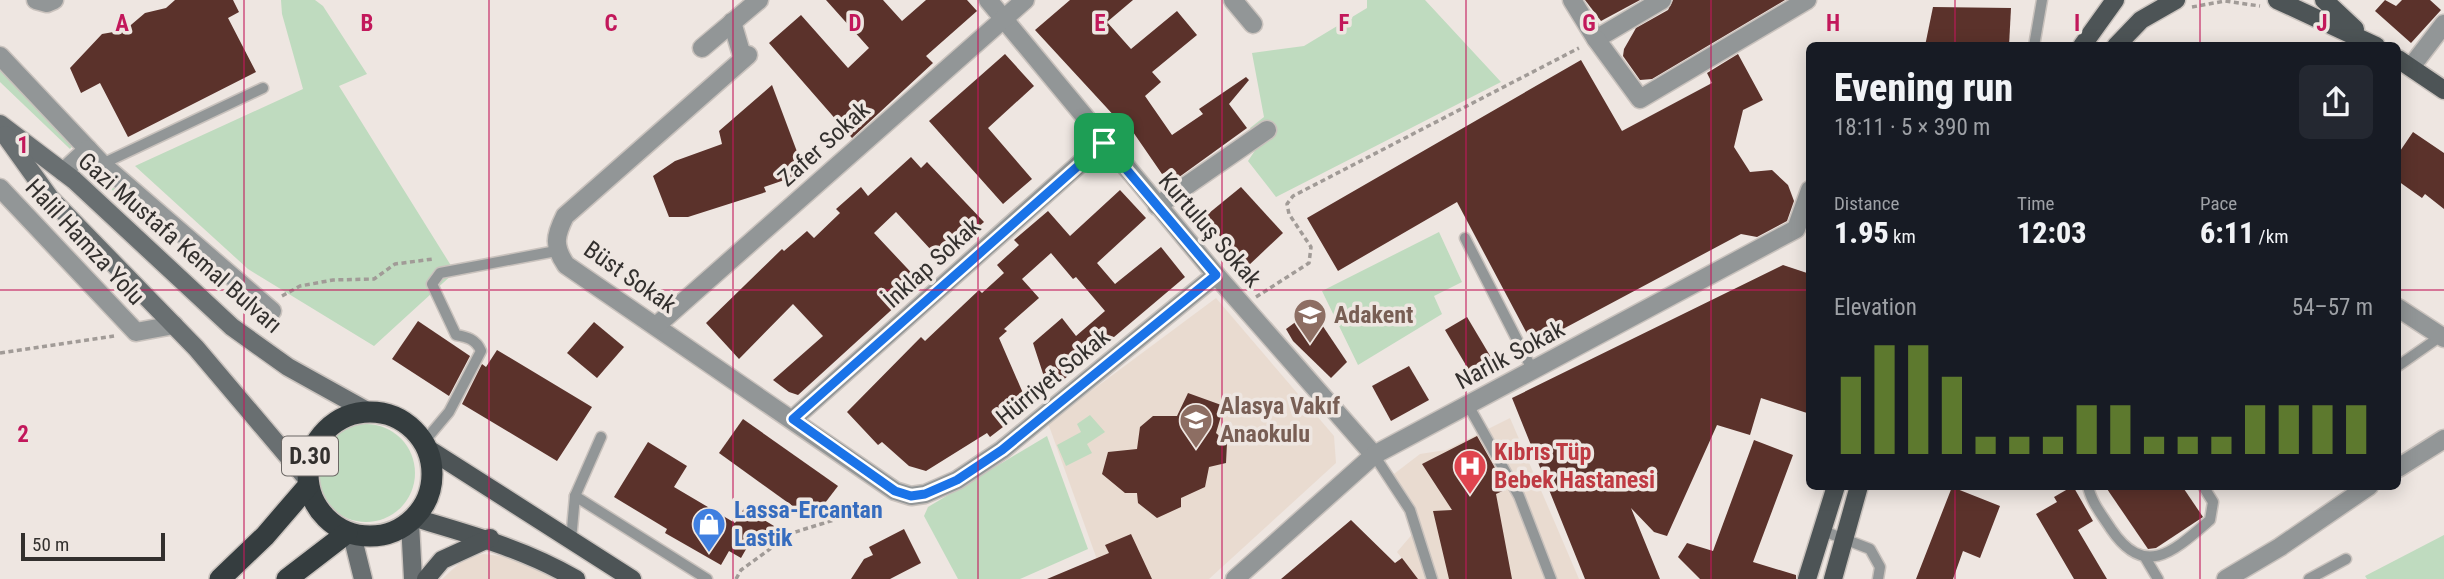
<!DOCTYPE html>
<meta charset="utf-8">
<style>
:root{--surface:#171b24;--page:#242831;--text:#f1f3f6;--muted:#9ea1a6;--accent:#5d792e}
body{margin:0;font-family:"Roboto Condensed",sans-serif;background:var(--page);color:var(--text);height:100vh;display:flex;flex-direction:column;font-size:26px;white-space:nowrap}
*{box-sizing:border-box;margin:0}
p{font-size:23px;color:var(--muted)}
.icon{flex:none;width:38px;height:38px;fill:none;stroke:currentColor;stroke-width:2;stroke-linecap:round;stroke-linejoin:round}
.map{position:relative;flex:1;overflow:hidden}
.drawer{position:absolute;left:1806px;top:42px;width:595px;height:448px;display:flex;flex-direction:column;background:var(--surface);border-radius:10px;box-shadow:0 4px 18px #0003}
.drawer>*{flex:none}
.scale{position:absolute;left:21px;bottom:18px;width:144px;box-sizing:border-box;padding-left:7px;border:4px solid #33302e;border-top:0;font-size:19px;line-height:24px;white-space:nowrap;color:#33302e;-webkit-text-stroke:5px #eee6e1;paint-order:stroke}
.pin{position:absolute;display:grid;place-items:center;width:60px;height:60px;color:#fff;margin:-30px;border-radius:14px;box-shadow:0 4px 10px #0006}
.round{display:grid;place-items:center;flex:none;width:74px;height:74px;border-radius:10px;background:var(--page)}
.head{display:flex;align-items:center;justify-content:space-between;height:119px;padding:0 28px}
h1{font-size:38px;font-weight:800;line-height:52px}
.stats{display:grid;grid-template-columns:repeat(3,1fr);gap:10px;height:119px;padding:7px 28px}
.stats div{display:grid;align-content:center}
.stats b{font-size:30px;font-weight:800}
.stats small{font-size:19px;font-weight:400}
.stats p{font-size:19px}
.chart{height:196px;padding:14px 28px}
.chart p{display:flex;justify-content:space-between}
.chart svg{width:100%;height:126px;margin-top:7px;stroke:var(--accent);stroke-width:6}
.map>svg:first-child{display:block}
.built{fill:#e9dbd0}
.green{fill:#bfdbbf}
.building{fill:#5b322b}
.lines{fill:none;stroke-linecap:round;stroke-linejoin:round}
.lane-casing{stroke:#c9c2bd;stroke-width:13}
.street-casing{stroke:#c9c2bd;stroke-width:21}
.secondary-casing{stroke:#c9c2bd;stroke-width:21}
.primary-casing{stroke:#c9c2bd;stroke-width:21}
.highway-casing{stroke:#c9c2bd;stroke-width:24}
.path{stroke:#a19b97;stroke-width:3.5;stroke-dasharray:5 3.5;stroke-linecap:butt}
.lane{stroke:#929697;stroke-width:10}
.street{stroke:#929697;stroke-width:18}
.secondary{stroke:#696f71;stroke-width:18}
.primary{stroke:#4d5456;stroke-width:18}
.highway{stroke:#353d3f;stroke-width:21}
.route-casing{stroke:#fff;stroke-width:14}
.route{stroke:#1a73e8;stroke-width:9}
.grid{fill:none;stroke:#c2185b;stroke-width:2;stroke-opacity:0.55}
.labels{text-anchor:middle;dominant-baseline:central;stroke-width:7;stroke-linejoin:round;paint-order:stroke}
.shield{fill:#eee6e1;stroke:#6b6764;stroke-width:2}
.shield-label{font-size:23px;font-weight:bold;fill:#33302e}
.street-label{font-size:24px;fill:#33302e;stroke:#eee6e1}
.education-label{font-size:24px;font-weight:bold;fill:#785e54;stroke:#eee6e1;text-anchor:start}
.health-label{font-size:24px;font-weight:bold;fill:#be3a42;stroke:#eee6e1;text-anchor:start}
.shop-label{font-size:24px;font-weight:bold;fill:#366cbe;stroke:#eee6e1;text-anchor:start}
.grid-label{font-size:23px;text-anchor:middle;font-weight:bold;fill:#c2185b;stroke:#eee6e1;stroke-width:7;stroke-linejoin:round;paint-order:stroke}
</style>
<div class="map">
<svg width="2444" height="579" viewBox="0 0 2444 579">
<rect width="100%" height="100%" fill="#eee6e1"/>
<g class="built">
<polygon points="1216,298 1334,436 1336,463 1209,579 1104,579 1048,423"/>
<polygon points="1510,418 1579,579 1418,579 1397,552 1415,531 1407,512 1386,480 1420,454 1446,450"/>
<polygon points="483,554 518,558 558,579 442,579 464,559"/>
</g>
<g class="green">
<polygon points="281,0 315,0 323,6 367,74 339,86 455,272 374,346 248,269 135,166 303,89 282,14"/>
<polygon points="1367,0 1425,0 1501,82 1276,197 1248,161 1256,149 1250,128 1264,117 1252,53 1304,46 1367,8"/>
<polygon points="0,68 75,143 70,149 0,82"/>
<polygon points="101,165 178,239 173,247 94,173"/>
<polygon points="1439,232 1462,282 1434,296 1442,314 1358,365 1322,291"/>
<polygon points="1090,415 1105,432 1087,444 1092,453 1066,466 1057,445 1081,432 1077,424"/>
<circle cx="366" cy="473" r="49"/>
<polygon points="1047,436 1088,549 1020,579 958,579 924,516 928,507"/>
<polygon points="2444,535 2444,579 2367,579 2365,576"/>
</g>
<g class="building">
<polygon points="175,0 233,0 239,12 228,18 256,72 128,137 100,83 81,93 70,68 102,34 125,30 145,13 166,8"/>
<polygon points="826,0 883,0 902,21 926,0 967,0 977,11 926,56 933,63 852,138 769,43 801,15 848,68 869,48"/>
<polygon points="1070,0 1133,0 1107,22 1131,49 1177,11 1197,35 1152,72 1161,82 1145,96 1172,135 1203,114 1199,109 1246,77 1249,80 1229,104 1247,128 1175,180 1168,171 1162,174 1122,116 1118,120 1035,30"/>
<polygon points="1585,0 1640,0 1601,21"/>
<polygon points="1673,0 1785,0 1652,79 1640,80 1623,56 1624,49 1636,28 1668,10"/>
<polygon points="2385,0 2396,6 2402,0 2430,0 2441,10 2411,43 2375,11"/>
<polygon points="1933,7 2011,8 2009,46 1925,46"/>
<polygon points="1005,54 1034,86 988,128 1032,179 1003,204 929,121"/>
<polygon points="1738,54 1763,100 1743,110 1734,147 1750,172 1772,170 1788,185 1794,201 1787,221 1757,237 1741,234 1533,345 1457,202 1338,271 1307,218 1581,60 1622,131 1712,83 1707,73"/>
<polygon points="772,85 805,173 764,187 766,192 688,217 669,217 653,176 675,161 722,144 719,131"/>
<polygon points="2413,132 2444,153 2444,209 2425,194 2422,198 2398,181 2398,154"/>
<polygon points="911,157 921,168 927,162 984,222 977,228 980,232 944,264 896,212 874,233 921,283 798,395 789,392 773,380 823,336 793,304 739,359 706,323 782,249 784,251 807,231 814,238 840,213 836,209 861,187 868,196"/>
<polygon points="1241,187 1283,233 1248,266 1203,218"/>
<polygon points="1120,190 1146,218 1097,263 1115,284 1161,247 1185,277 1049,392 1033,343 1062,318 1076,336 1105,311 1076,277 1073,279 1051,253 1022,279 1039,298 1004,329 1007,331 999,338 1029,407 990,437 987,433 926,471 909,466 882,442 878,445 847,412 921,337 925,341 979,290 982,293 1004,273 997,265 1019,245 1014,240 1048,211 1070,236"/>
<polygon points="1783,265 1810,274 1810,414 1761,398 1750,435 1717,425 1667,536 1654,532 1631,508 1660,579 1585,579 1512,398"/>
<polygon points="1312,310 1347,362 1331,378 1293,341 1286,329"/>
<polygon points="1467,317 1492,359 1470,372 1445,330"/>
<polygon points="418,321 470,356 449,396 392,359"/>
<polygon points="594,322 624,347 597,378 567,353"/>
<polygon points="497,350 592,407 557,461 462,404 482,364 486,367"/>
<polygon points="1409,366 1429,400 1391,421 1372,386"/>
<polygon points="1188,393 1224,406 1216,433 1227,443 1226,463 1209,467 1205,487 1181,498 1181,507 1157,518 1138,503 1137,493 1125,493 1102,474 1108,452 1137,449 1140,427 1153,416 1177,416"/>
<polygon points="743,419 838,486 812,520 719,453"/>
<polygon points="1477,436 1507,489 1496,494 1512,579 1449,579 1433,511 1452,510 1422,464"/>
<polygon points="1754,440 1793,455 1753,562 1796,575 1796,579 1700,579 1678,557 1687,543 1713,551"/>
<polygon points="648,442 687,466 674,487 735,523 744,508 774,526 764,548 753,537 741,558 729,551 721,565 665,533 667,529 614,497"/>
<polygon points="2073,486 2093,521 2078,530 2107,579 2074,579 2036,514 2057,502 2054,497"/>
<polygon points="2105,486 2182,486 2203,517 2156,548 2148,549"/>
<polygon points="1952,487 2000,506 1980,558 1963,551 1953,579 1916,579"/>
<polygon points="1351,520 1395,563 1402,558 1418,579 1281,579"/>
<polygon points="904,529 921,563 890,579 851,579 864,559 873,555 869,547"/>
<polygon points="1131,534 1152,579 1047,579 1109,553 1105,545"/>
</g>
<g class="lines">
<defs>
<g id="lane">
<polyline points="2034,46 2042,0"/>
<polyline points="102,164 263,88"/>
<polyline points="1465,238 1533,371"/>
<polyline points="2398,366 2441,336"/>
<polyline points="1468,405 1519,496 1551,579"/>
<path d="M423,443L449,412L481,351C476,339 467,337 456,335L432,284L440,273L556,251"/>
<polyline points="1374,455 1410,510 1432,579"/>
<path d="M2088,486C2091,502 2102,515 2111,529C2145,579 2173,552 2210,520L2213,502L2203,486"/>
<polyline points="575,496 707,579"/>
<polyline points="1821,530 1870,549 1880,567 1878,579"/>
<polyline points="571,540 575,496 601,437"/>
<polyline points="2146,559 2158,579"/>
<polyline points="2309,579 2346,559"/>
</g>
<g id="street">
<polyline points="36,0 47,3 54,0"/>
<polyline points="988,0 1216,275 1374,455"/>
<polyline points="1233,0 1253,24"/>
<polyline points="1572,0 1596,39 1662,0"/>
<polyline points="732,22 743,59"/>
<polyline points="1596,39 1640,99 1807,0"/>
<polyline points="702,48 759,0"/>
<path d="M748,55L565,216C555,236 553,246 566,265L895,491L911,496L925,494L957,480L1002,450L1216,275"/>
<polyline points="0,56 102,164 272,311"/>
<polyline points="2411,67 2444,24"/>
<polyline points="63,172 88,149"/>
<polyline points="0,188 136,332 174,325"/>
<polyline points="1157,206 1267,130"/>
<polyline points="2398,308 2444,338"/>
<polyline points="656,326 1025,0"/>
<polyline points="793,419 1103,143"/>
<polyline points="2398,468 2444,439"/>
<polyline points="1235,579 1374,455 1796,229 1810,190"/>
<polyline points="2226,579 2280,547 2369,486"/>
</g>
<g id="secondary">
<polyline points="0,124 74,180 232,327 288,367 369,412"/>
<polyline points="5,135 50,198 196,348 307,479"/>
<polyline points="410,523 413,579"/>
<polyline points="352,535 363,579"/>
</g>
<g id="primary">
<polyline points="2277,0 2376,46"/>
<polyline points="2324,0 2355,29"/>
<polyline points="2082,46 2115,0"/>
<polyline points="2116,46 2141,20 2176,0"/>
<polyline points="2398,59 2444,90"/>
<polyline points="427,448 632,579"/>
<path d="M415,518C472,535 524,549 576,579"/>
<polyline points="426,579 442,560 490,538"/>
<polyline points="1807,579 1836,486"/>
<polyline points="1833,579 1859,486"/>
</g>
<g id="highway">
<circle cx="370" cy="474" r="62"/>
<polyline points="220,579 265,536 308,486"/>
<polyline points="287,579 347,533"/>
</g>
</defs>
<use href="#lane" class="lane-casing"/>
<use href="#street" class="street-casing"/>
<use href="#secondary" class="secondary-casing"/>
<use href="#primary" class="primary-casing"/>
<use href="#highway" class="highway-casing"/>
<g class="path">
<polyline points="2192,7 2225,1 2260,6"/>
<polyline points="282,296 300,286 333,280 374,279 395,264 433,259"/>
<polyline points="1256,297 1309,263 1311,247 1289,214 1287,204 1293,196 1579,48"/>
<polyline points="0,353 114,336"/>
<polyline points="736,579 741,570 792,533 882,505"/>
</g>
<use href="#lane" class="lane"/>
<use href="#street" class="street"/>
<use href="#secondary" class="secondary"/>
<use href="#primary" class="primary"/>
<use href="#highway" class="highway"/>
</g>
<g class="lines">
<defs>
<polygon id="route" points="1104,143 1216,275 1002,450 957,480 925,494 911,496 895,491 793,419"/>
</defs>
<use href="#route" class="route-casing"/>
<use href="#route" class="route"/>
</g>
<path class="grid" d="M244,0V579M489,0V579M733,0V579M978,0V579M1222,0V579M1466,0V579M1711,0V579M1955,0V46M2200,0V46M0,290H1810M2398,290H2444M1955,486V579M2200,486V579"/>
<defs>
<symbol id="university-pin" viewBox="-11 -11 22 30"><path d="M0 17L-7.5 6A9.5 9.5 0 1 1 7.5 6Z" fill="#8d6e63" stroke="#eee6e1"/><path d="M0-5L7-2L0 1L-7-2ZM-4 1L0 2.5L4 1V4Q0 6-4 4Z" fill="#fff"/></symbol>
<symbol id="school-pin" viewBox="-11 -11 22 30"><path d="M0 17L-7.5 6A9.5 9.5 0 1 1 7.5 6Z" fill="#8d6e63" stroke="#eee6e1"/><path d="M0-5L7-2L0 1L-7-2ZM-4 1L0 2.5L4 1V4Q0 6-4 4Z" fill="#fff"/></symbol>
<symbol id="hospital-pin" viewBox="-11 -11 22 30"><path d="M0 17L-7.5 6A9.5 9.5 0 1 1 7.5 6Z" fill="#e0444e" stroke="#eee6e1"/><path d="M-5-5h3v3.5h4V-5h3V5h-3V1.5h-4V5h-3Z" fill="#fff"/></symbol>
<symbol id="shop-pin" viewBox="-11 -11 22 30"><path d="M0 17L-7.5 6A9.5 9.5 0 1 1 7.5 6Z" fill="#3f7fe0" stroke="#eee6e1"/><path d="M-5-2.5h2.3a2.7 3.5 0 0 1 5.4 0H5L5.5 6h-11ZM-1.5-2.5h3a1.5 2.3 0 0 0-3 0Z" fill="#fff"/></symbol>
</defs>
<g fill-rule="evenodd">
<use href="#university-pin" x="1291" y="296" width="38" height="52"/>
<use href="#school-pin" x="1177" y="401" width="38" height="52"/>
<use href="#hospital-pin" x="1451" y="447" width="38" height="52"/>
<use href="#shop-pin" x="690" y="505" width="38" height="52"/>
</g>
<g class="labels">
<rect class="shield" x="282" y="436.5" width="56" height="39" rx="5"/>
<g class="shield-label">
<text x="310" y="456">D.30</text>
</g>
<g class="street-label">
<text transform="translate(824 144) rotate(-42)">Zafer Sokak</text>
<text transform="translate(1210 230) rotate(49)">Kurtuluş Sokak</text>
<text transform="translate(85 242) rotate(47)">Halil Hamza Yolu</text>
<text transform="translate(180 243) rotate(41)">Gazi Mustafa Kemal Bulvarı</text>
<text transform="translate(932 263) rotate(-42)">İnklap Sokak</text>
<text transform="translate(630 277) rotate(35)">Büst Sokak</text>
<text transform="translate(1510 355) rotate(-28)">Narlık Sokak</text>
<text transform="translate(1053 377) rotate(-39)">Hürriyet Sokak</text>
</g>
<g class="education-label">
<text x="1334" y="315">Adakent</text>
<text x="1220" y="406">Alasya Vakıf<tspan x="1220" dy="28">Anaokulu</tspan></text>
</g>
<g class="health-label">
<text x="1494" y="452">Kıbrıs Tüp<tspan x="1494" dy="28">Bebek Hastanesi</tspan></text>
</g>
<g class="shop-label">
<text x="734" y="510">Lassa-Ercantan<tspan x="734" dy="28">Lastik</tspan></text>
</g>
</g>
<g class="grid-label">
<text x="122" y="31">A</text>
<text x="367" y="31">B</text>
<text x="611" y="31">C</text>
<text x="855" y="31">D</text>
<text x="1100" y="31">E</text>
<text x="1344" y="31">F</text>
<text x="1589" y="31">G</text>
<text x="1833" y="31">H</text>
<text x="2077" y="31">I</text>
<text x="2322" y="31">J</text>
<text x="23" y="153">1</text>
<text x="23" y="442">2</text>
</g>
</svg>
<div class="scale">50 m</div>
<div class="pin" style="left:1104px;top:143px;background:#1e9e55"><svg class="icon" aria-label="arrive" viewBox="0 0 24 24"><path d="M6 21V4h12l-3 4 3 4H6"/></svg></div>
<section class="drawer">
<div class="head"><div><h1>Evening run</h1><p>18:11 · 5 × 390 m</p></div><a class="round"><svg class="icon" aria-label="share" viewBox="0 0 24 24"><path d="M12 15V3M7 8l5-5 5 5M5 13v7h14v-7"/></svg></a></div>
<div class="stats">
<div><p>Distance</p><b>1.95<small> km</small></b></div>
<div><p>Time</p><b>12:03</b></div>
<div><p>Pace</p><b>6:11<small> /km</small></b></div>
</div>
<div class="chart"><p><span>Elevation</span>54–57 m</p>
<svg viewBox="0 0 160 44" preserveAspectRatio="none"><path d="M5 44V17M15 44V6M25 44V6M35 44V17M45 44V38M55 44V38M65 44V38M75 44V27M85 44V27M95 44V38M105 44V38M115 44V38M125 44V27M135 44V27M145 44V27M155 44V27"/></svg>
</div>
</section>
</div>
